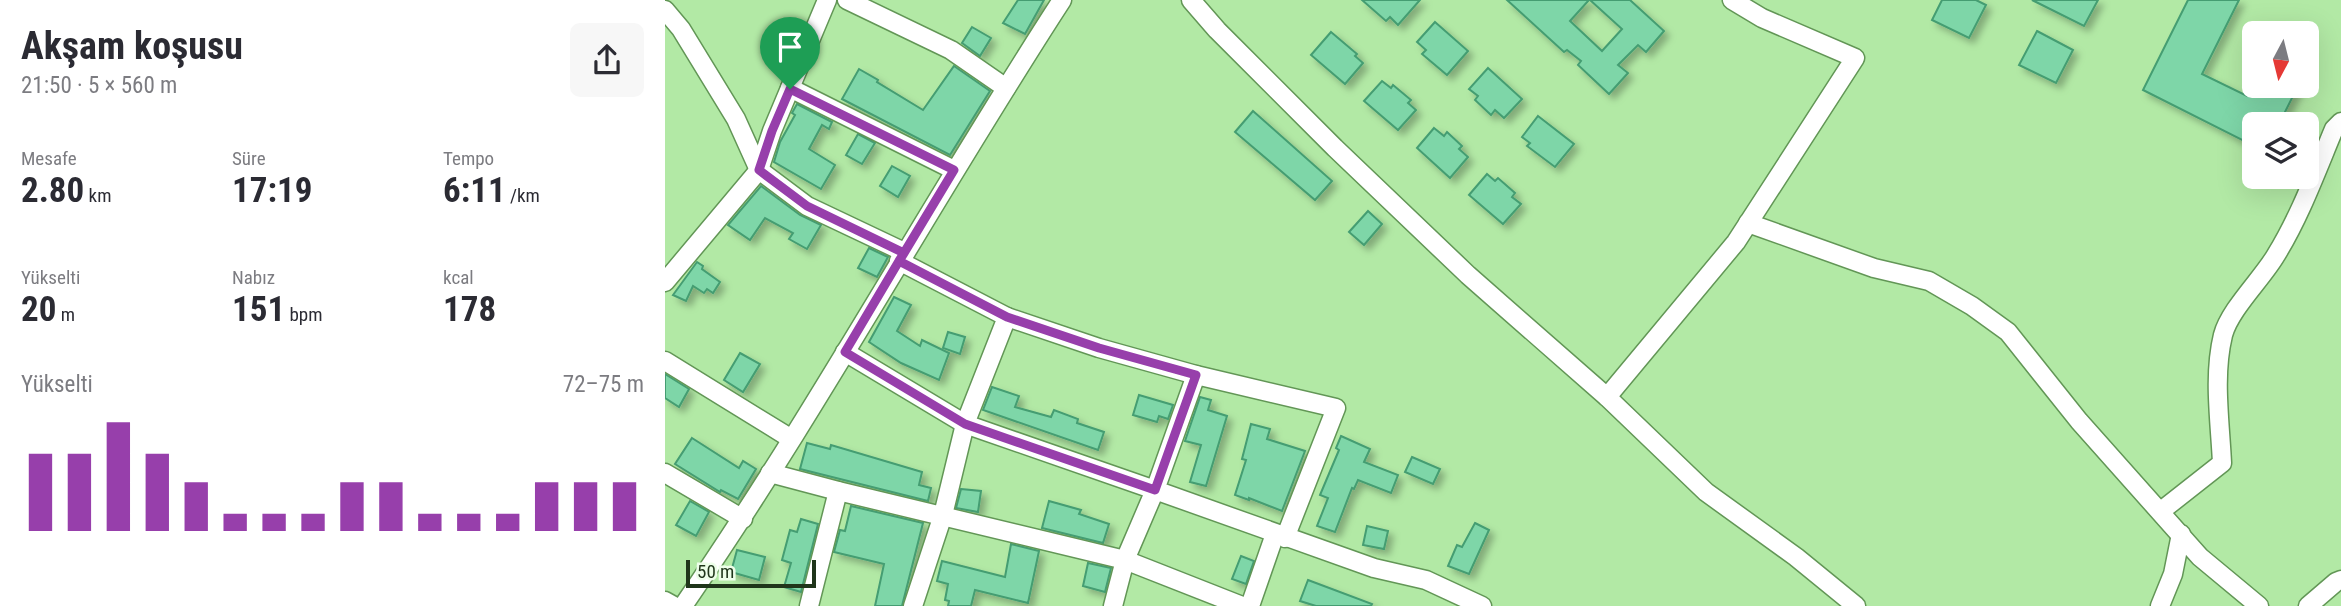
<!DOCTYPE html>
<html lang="tr">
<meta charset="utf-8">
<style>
:root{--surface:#fff;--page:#f7f7f7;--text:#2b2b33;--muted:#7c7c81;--accent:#973fab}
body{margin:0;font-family:"Roboto Condensed",sans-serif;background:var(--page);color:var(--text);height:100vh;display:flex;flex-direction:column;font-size:26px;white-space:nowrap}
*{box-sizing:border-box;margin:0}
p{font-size:23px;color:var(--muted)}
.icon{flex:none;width:38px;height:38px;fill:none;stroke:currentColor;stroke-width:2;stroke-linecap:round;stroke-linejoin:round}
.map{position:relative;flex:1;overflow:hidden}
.details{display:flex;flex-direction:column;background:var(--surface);width:665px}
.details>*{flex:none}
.needle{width:46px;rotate:187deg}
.fabs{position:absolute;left:1577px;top:21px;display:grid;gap:14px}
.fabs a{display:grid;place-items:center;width:77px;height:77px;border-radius:10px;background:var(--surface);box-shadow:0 7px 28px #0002;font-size:35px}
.scale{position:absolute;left:21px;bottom:18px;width:130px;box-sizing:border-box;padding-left:7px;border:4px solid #1f351a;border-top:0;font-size:19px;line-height:24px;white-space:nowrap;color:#1f351a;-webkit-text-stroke:5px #edfee9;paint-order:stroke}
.pin{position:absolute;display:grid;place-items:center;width:60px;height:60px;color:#fff;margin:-72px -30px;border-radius:50% 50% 50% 0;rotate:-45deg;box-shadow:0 0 7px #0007}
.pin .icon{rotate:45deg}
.round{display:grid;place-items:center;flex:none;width:74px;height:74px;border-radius:10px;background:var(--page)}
.summary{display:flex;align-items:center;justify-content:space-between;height:119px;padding:0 21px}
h1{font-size:38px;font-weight:700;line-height:52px}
.metrics{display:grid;grid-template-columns:repeat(3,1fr);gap:10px;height:119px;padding:7px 21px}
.metrics div{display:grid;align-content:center}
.metrics b{font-size:35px;font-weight:700}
.metrics small{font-size:19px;font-weight:400}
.metrics p{font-size:19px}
.chart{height:196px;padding:14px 21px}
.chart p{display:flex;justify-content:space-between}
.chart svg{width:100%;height:126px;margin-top:7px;stroke:var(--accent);stroke-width:6}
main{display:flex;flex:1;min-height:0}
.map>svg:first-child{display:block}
.building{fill:#7ed6a8;stroke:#449d72;stroke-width:2;filter:url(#shadow)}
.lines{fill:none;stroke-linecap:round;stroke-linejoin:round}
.minor-casing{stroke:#629656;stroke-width:21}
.minor{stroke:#fff;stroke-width:18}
.route-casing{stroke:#fff;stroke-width:14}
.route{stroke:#973fab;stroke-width:9}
</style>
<main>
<section class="details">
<div class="summary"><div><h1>Akşam koşusu</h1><p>21:50 · 5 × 560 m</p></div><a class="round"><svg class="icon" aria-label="share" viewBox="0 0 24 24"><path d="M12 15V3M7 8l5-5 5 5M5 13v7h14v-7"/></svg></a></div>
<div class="metrics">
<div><p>Mesafe</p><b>2.80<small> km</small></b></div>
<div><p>Süre</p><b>17:19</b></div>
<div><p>Tempo</p><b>6:11<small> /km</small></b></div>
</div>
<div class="metrics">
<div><p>Yükselti</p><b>20<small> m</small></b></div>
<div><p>Nabız</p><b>151<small> bpm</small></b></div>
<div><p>kcal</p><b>178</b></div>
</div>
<div class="chart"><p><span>Yükselti</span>72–75 m</p>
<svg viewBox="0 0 160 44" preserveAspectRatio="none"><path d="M5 44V17M15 44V17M25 44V6M35 44V17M45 44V27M55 44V38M65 44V38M75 44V38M85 44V27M95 44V27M105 44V38M115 44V38M125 44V38M135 44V27M145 44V27M155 44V27"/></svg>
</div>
</section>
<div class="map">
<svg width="1676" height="606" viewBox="0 0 1676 606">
<defs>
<filter id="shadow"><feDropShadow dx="5" dy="5" stdDeviation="3.5" flood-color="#0004"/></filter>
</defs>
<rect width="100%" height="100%" fill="#b2e9a5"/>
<g class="building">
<polygon points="353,0 379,0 360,34 338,23"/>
<polygon points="697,0 755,0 733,25 725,17 721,21"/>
<polygon points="842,0 924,0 905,21 937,51 957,29 925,0 965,0 999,31 981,52 973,45 953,65 963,73 944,94 913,65 916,61 902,50 899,52"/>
<polygon points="1277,0 1311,0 1321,5 1304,38 1267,20"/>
<polygon points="1367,0 1433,0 1419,26"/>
<polygon points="1523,0 1574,0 1537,74 1582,96 1587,86 1633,86 1614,124 1589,124 1589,146 1478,90"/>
<polygon points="770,22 803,51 782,75 757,54 761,50 752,42"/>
<polygon points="307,27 326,38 315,56 297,43"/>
<polygon points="1372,31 1408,50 1391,83 1354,65"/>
<polygon points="666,32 692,54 690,56 698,63 680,84 646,55"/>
<polygon points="289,66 325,91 285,155 177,99 194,69 213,80 212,82 258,110"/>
<polygon points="823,68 857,99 839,118 830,110 826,115 810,100 813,96 804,89"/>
<polygon points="717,81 726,88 728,85 746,100 743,103 751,110 733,130 699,101"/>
<polygon points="132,104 167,122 164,129 157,125 144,149 170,165 156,189 109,162 115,142 130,115 127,113"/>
<polygon points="588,111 667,181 650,200 570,132"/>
<polygon points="873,116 909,144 890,167 862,146 865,143 857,137"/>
<polygon points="769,128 779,136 782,132 797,146 794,149 803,157 785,178 752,148"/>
<polygon points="193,134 210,143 197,164 181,155"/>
<polygon points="227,166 245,176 233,197 215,186"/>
<polygon points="822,174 830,181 833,178 850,193 847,197 856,204 838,224 804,195"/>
<polygon points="96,186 135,215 156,225 142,249 124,239 128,233 100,218 85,240 63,225"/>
<polygon points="703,211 717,224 699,245 684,232"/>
<polygon points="204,248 223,257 212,277 193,268"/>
<polygon points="32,262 38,266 37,269 55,282 48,293 42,289 39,293 28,286 21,301 8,295"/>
<polygon points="229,297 246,305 232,331 255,346 257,340 284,353 274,380 236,363 204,342"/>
<polygon points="283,332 300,337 295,354 278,348"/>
<polygon points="75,353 95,364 78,392 59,380"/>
<polygon points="0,374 24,389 14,407 0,398"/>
<polygon points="327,387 354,396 350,407 386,417 389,410 413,419 412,423 439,432 433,450 318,410"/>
<polygon points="474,395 508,405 503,419 494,416 492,422 468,415"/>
<polygon points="535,397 546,400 543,410 562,416 541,486 525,482 536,445 520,441"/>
<polygon points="586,424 605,429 602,439 640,451 617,511 584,498 584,500 570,495 581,460 577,459"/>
<polygon points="676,436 705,449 699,462 733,475 726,493 693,480 689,489 687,488 670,532 652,526 663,498 655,495 674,450 671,448"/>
<polygon points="27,438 74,468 78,461 91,469 73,499 56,490 55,492 10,464"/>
<polygon points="142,443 165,449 166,445 257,472 254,485 266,488 263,501 135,469"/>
<polygon points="747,457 775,469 768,484 740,472"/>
<polygon points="296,489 316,491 313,512 291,508"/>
<polygon points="25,501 44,512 31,536 11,525"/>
<polygon points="384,501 416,510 414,514 444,524 438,543 377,528"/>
<polygon points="186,506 258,523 237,606 210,606 219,564 169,552 175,530 180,531"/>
<polygon points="136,519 153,524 136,592 119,587 126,563 117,560 125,530 132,532"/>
<polygon points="810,523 824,530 804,574 783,566 792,545 797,547"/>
<polygon points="702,526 723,531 719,549 698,545"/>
<polygon points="346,544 374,551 363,603 310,590 306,606 283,606 284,601 280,600 283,584 272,581 277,561 340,577"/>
<polygon points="72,550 100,557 94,580 66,572"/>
<polygon points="576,556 589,561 581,584 567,579"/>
<polygon points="423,563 446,568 440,592 418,586"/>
<polygon points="643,580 707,604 706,606 651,606 635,601"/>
</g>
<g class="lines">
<defs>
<g id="minor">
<polyline points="182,0 286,50 341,88"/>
<polyline points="526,0 552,30 670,148 803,275 942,397 1041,492 1131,557 1191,606"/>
<polyline points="0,10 16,29 71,119 94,170 142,206 239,252"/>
<polyline points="125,88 289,170"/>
<polyline points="1083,223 1209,268 1264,281 1307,306 1343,332 1414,421 1535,557 1594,606"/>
<polyline points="234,261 342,317 300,424 278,515 248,606"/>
<polyline points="0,282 94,170 107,131 162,0"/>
<polyline points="342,317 434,348 531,375 671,408 620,538"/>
<polyline points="180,352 300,424 490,490 460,560 448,606"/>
<polyline points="0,361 125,438"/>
<polyline points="531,375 490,490 709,568 761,580 817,606"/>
<polyline points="942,397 1071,242 1190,58 1097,18 1067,0"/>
<polyline points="0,473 78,519"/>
<polyline points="105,473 173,491 460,560 577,606"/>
<path d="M1496,511L1557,463C1555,421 1548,376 1558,335C1565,309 1597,279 1611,255C1635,216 1651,172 1669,129L1676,122"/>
<polyline points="0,601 9,606"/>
<path d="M18,606C153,410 267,200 397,0"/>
<polyline points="144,606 173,491"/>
<polyline points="585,606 610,534"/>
<polyline points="1495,606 1508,574 1516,534"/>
<polyline points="1643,606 1671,582 1676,580"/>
</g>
</defs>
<use href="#minor" class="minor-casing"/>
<use href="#minor" class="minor"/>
</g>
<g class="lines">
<defs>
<polyline id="route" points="125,89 107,131 94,170 142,206 239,253 234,261 180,352 300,424 490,490 531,375 434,348 342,317 234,261 239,253 289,170 125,89"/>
</defs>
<use href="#route" class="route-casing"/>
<use href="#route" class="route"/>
</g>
</svg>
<div class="fabs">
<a><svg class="needle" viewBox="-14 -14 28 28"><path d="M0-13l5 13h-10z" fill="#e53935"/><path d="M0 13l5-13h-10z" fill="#7c7c81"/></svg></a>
<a><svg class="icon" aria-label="layers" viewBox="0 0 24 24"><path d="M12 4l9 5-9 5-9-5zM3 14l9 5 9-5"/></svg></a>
</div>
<div class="scale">50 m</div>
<div class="pin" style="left:125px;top:89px;background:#1e9e55"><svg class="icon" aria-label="arrive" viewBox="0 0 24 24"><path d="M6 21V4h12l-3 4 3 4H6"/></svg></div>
</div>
</main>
